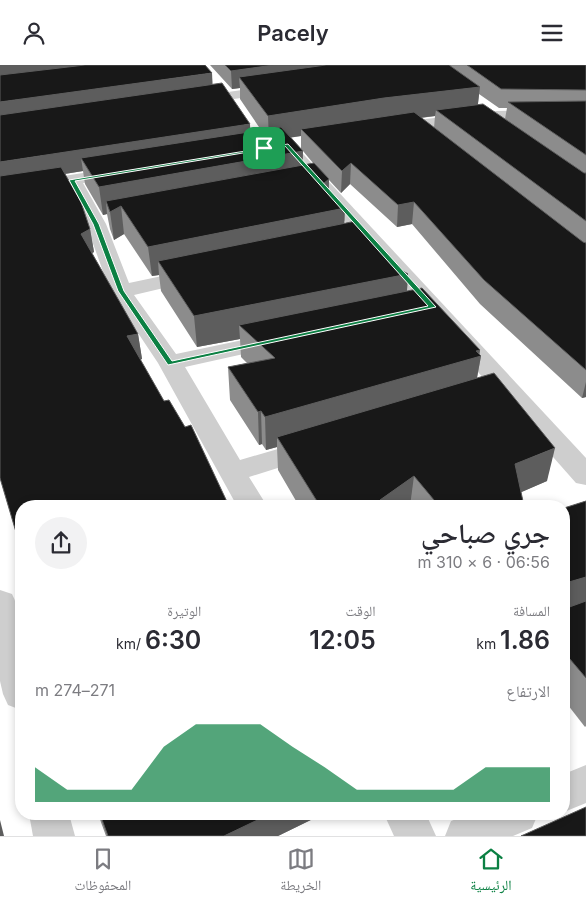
<!DOCTYPE html>
<html lang="ar">
<meta charset="utf-8">
<style>
:root{--surface:#fff;--page:#f2f2f3;--text:#2b2b33;--muted:#7c7c81;--line:#e1e1e2;--accent:#0b8043}
body{margin:0;font-family:Inter,"Noto Naskh Arabic",sans-serif;background:var(--page);color:var(--text);direction:rtl;height:100vh;display:flex;flex-direction:column;font-size:19px;white-space:nowrap}
*{box-sizing:border-box;margin:0}
p{font-size:16px;color:var(--muted)}
.icon{flex:none;width:28px;height:28px;fill:none;stroke:currentColor;stroke-width:2;stroke-linecap:round;stroke-linejoin:round}
.map{position:relative;flex:1;overflow:hidden;direction:ltr}
.details{position:absolute;left:15px;top:435px;width:555px;height:320px;display:flex;flex-direction:column;background:var(--surface);border-radius:20px;box-shadow:0 2px 8px #0003;direction:rtl}
.details>*{flex:none}
.pin{position:absolute;display:grid;place-items:center;width:42px;height:42px;color:#fff;margin:-21px;border-radius:10px;box-shadow:0 2px 8px #0006}
.round{display:grid;place-items:center;flex:none;width:52px;height:52px;border-radius:26px;background:var(--page)}
.head{display:flex;align-items:center;justify-content:space-between;height:85px;padding:0 20px}
h1{font-size:28px;font-weight:600;line-height:38px}
.metrics{display:grid;grid-template-columns:repeat(3,1fr);gap:8px;height:85px;padding:5px 20px}
.metrics div{display:grid;align-content:center}
.metrics b{font-size:25px;font-weight:600}
.metrics small{font-size:14px;font-weight:400}
.metrics p{font-size:14px}
.chart{height:140px;padding:10px 20px}
.chart p{display:flex;justify-content:space-between}
.chart svg{width:100%;height:90px;margin-top:5px;fill:var(--accent);opacity:.7}
header{display:flex;justify-content:space-between;align-items:center;height:65px;padding:0 20px;background:var(--surface);font-size:22px;font-weight:600}
.tab-bar{display:flex;justify-content:space-around;align-items:center;height:70px;border-top:1px solid var(--line);background:var(--surface);font-size:14px;color:var(--muted)}
.tab-bar a{display:grid;justify-items:center;gap:2px}
.tab-bar .current{color:var(--accent)}
.map>svg:first-child{display:block}
.lines{fill:none;stroke-linecap:round;stroke-linejoin:round}
.minor{fill:#cecece;fill-rule:evenodd}
.wall{fill:#8c8c8c;fill-rule:evenodd}
.shaded-wall{fill:#5d5d5d}
.building{fill:#181818;stroke:#5d5d5d}
.route{fill:#0b8043;stroke:#fff;fill-rule:evenodd}
</style>
<header><svg class="icon" aria-label="menu" viewBox="0 0 24 24"><path d="M4 6h16M4 12h16M4 18h16"/></svg>Pacely<svg class="icon" aria-label="person" viewBox="0 0 24 24"><circle cx="12" cy="8" r="4"/><path d="M4 21q1-7 8-7t8 7"/></svg></header>
<div class="map">
<svg width="586" height="771" viewBox="0 0 586 771">
<rect width="100%" height="100%" fill="#fff"/>
<g class="lines">
<g class="minor">
<polygon points="277,20 282,21 284,24 282,27 193,40 188,39 186,36 188,33 193,32"/>
<polygon points="586,45 586,53 495,54 391,68 386,66 383,63 386,60 391,58 495,46"/>
<polygon points="286,75 292,77 586,393 586,420 576,418 280,83 278,80 280,77"/>
<polygon points="121,102 127,103 130,107 127,111 83,118 106,159 129,218 195,204 202,206 205,210 202,214 134,230 176,289 276,268 284,270 288,275 284,280 185,302 240,395 312,374 322,377 326,383 322,389 249,412 267,441 237,441 158,298 110,226 86,159 66,121 0,131 0,121"/>
<path d="M0,525L12,529C26,555 23,614 21,645L8,640L3,629L0,616Z"/>
<polygon points="586,700 586,738 564,747 564,709"/>
<polygon points="29,749 69,749 75,771 33,771"/>
<polygon points="384,749 426,749 436,771 394,771"/>
<polygon points="470,749 538,749 532,763 513,771 445,771 451,756"/>
</g>
</g>
<g class="wall">
<path d="M0,0L213,20L250,67L261,65L240,34V23L232,24L210,0H586V332L582,333L480,239L412,159L397,162L350,119L341,128L329,115V126L344,158L403,206L408,209L407,226L480,285L479,290L481,291L477,313L547,416L521,427L524,441H299L278,405L277,382L266,385L262,379L259,380L230,335L228,302L247,298L241,292L240,274L197,282L161,226L159,210L152,211L124,169L114,175L110,164L107,149L103,150L85,119L83,106L65,109L90,164L94,187L92,188L138,269L142,294L140,295ZM479,29L499,43H507L505,54L478,39ZM435,51L434,63L421,53ZM301,71V84L291,72ZM303,86L313,98L303,100Z"/>
<polygon points="586,436 586,661 585,662 564,635 564,443"/>
<polygon points="98,749 323,749 278,771 106,771"/>
</g>
<g class="shaded-wall">
<polygon points="0,0 136,0 0,17"/>
<polygon points="274,0 398,0 239,12 240,23 232,24 231,6"/>
<polygon points="212,8 213,27 0,57 0,37"/>
<polygon points="480,22 477,46 436,45 435,51 383,57 301,64 301,71 269,76 268,51 384,33"/>
<polygon points="250,59 251,79 81,93 83,106 0,119 0,97"/>
<polygon points="303,86 302,112 121,141 124,169 114,175 110,147 106,136 107,149 103,150 99,122"/>
<polygon points="351,98 350,119 341,128 342,106"/>
<polygon points="329,114 328,141 323,119"/>
<polygon points="414,137 412,159 397,162 398,140"/>
<polygon points="345,143 344,171 158,196 159,210 152,211 148,182"/>
<polygon points="90,164 94,187 85,192 81,169"/>
<polygon points="408,209 406,240 239,260 240,274 197,282 194,251"/>
<polygon points="138,269 142,294 130,297 127,271"/>
<polygon points="480,285 479,292 481,291 475,323 277,372 277,382 266,385 265,352"/>
<polygon points="586,317 586,332 582,333"/>
<polygon points="261,346 262,379 259,380 258,347"/>
<polygon points="555,383 547,416 508,433 515,399"/>
<polygon points="414,411 410,441 380,441 380,435"/>
<polygon points="497,439 496,441 486,441"/>
<polygon points="586,512 586,543 564,550 564,533 569,517"/>
<polygon points="270,749 323,749 278,771 224,771"/>
<polygon points="0,755 4,771 0,771"/>
</g>
<g class="building">
<polygon points="85,0 205,0 212,8 0,37 0,10"/>
<polygon points="225,0 274,0 231,6"/>
<polygon points="326,0 449,0 480,22 384,33 268,51 239,12"/>
<polygon points="467,0 586,0 586,25 501,24"/>
<polygon points="222,18 250,59 0,97 0,50"/>
<polygon points="586,36 586,90 508,37"/>
<polygon points="483,39 584,108 586,108 586,156 436,45"/>
<polygon points="414,47 583,177 586,178 586,305 484,215 414,137 398,140 351,98 342,106 301,64"/>
<polygon points="281,62 303,86 99,122 81,93"/>
<polygon points="314,98 329,114 323,119 345,143 148,182 121,141 110,147 106,136"/>
<polygon points="61,102 81,137 90,164 81,169 138,269 127,271 164,336 169,335 185,362 191,360 229,441 21,441 21,484 0,413 0,111"/>
<polygon points="356,156 403,206 408,209 194,251 158,196"/>
<polygon points="422,223 480,285 476,286 481,291 265,352 261,346 258,347 228,302 275,293 239,260"/>
<polygon points="494,308 555,383 515,399 524,441 499,441 497,439 486,441 439,441 414,411 380,435 385,441 320,441 277,372"/>
<polygon points="586,436 586,512 569,517 564,512 564,443"/>
<polygon points="586,536 586,613 564,587 564,544"/>
<polygon points="586,742 586,771 521,771"/>
<polygon points="100,749 270,749 224,771 108,771"/>
</g>
<path class="route" d="M288,79L436,242L168,300L118,226L93,159L69,115ZM285,81L428,241L172,296L124,226L99,159L75,116Z"/>
</svg>
<div class="pin" style="left:264px;top:83px;background:#1e9e55"><svg class="icon" aria-label="arrive" viewBox="0 0 24 24"><path d="M6 21V4h12l-3 4 3 4H6"/></svg></div>
<section class="details">
<div class="head"><div><h1>جري صباحي</h1><p>06:56 · 6 × 310 m</p></div><a class="round"><svg class="icon" aria-label="share" viewBox="0 0 24 24"><path d="M12 15V3M7 8l5-5 5 5M5 13v7h14v-7"/></svg></a></div>
<div class="metrics">
<div><p>المسافة</p><b>1.86<small> km</small></b></div>
<div><p>الوقت</p><b>12:05</b></div>
<div><p>الوتيرة</p><b>6:30<small> /km</small></b></div>
</div>
<div class="chart"><p><span>الارتفاع</span>271–274 m</p>
<svg viewBox="0 0 160 44" preserveAspectRatio="none"><path d="M0 44V27L10 38L20 38L30 38L40 17L50 6L60 6L70 6L80 17L90 27L100 38L110 38L120 38L130 38L140 27L150 27L160 27V44z"/></svg>
</div>
</section>
</div>
<nav class="tab-bar">
<a class="current"><svg class="icon" aria-label="home" viewBox="0 0 24 24"><path d="M3 11l9-7 9 7M6 9v11h12V9"/></svg>الرئيسية</a>
<a><svg class="icon" aria-label="map" viewBox="0 0 24 24"><path d="M3 6l6-2 6 2 6-2v14l-6 2-6-2-6 2zM9 4v14M15 6v14"/></svg>الخريطة</a>
<a><svg class="icon" aria-label="saved" viewBox="0 0 24 24"><path d="M7 4h10v16l-5-4-5 4z"/></svg>المحفوظات</a>
</nav>
